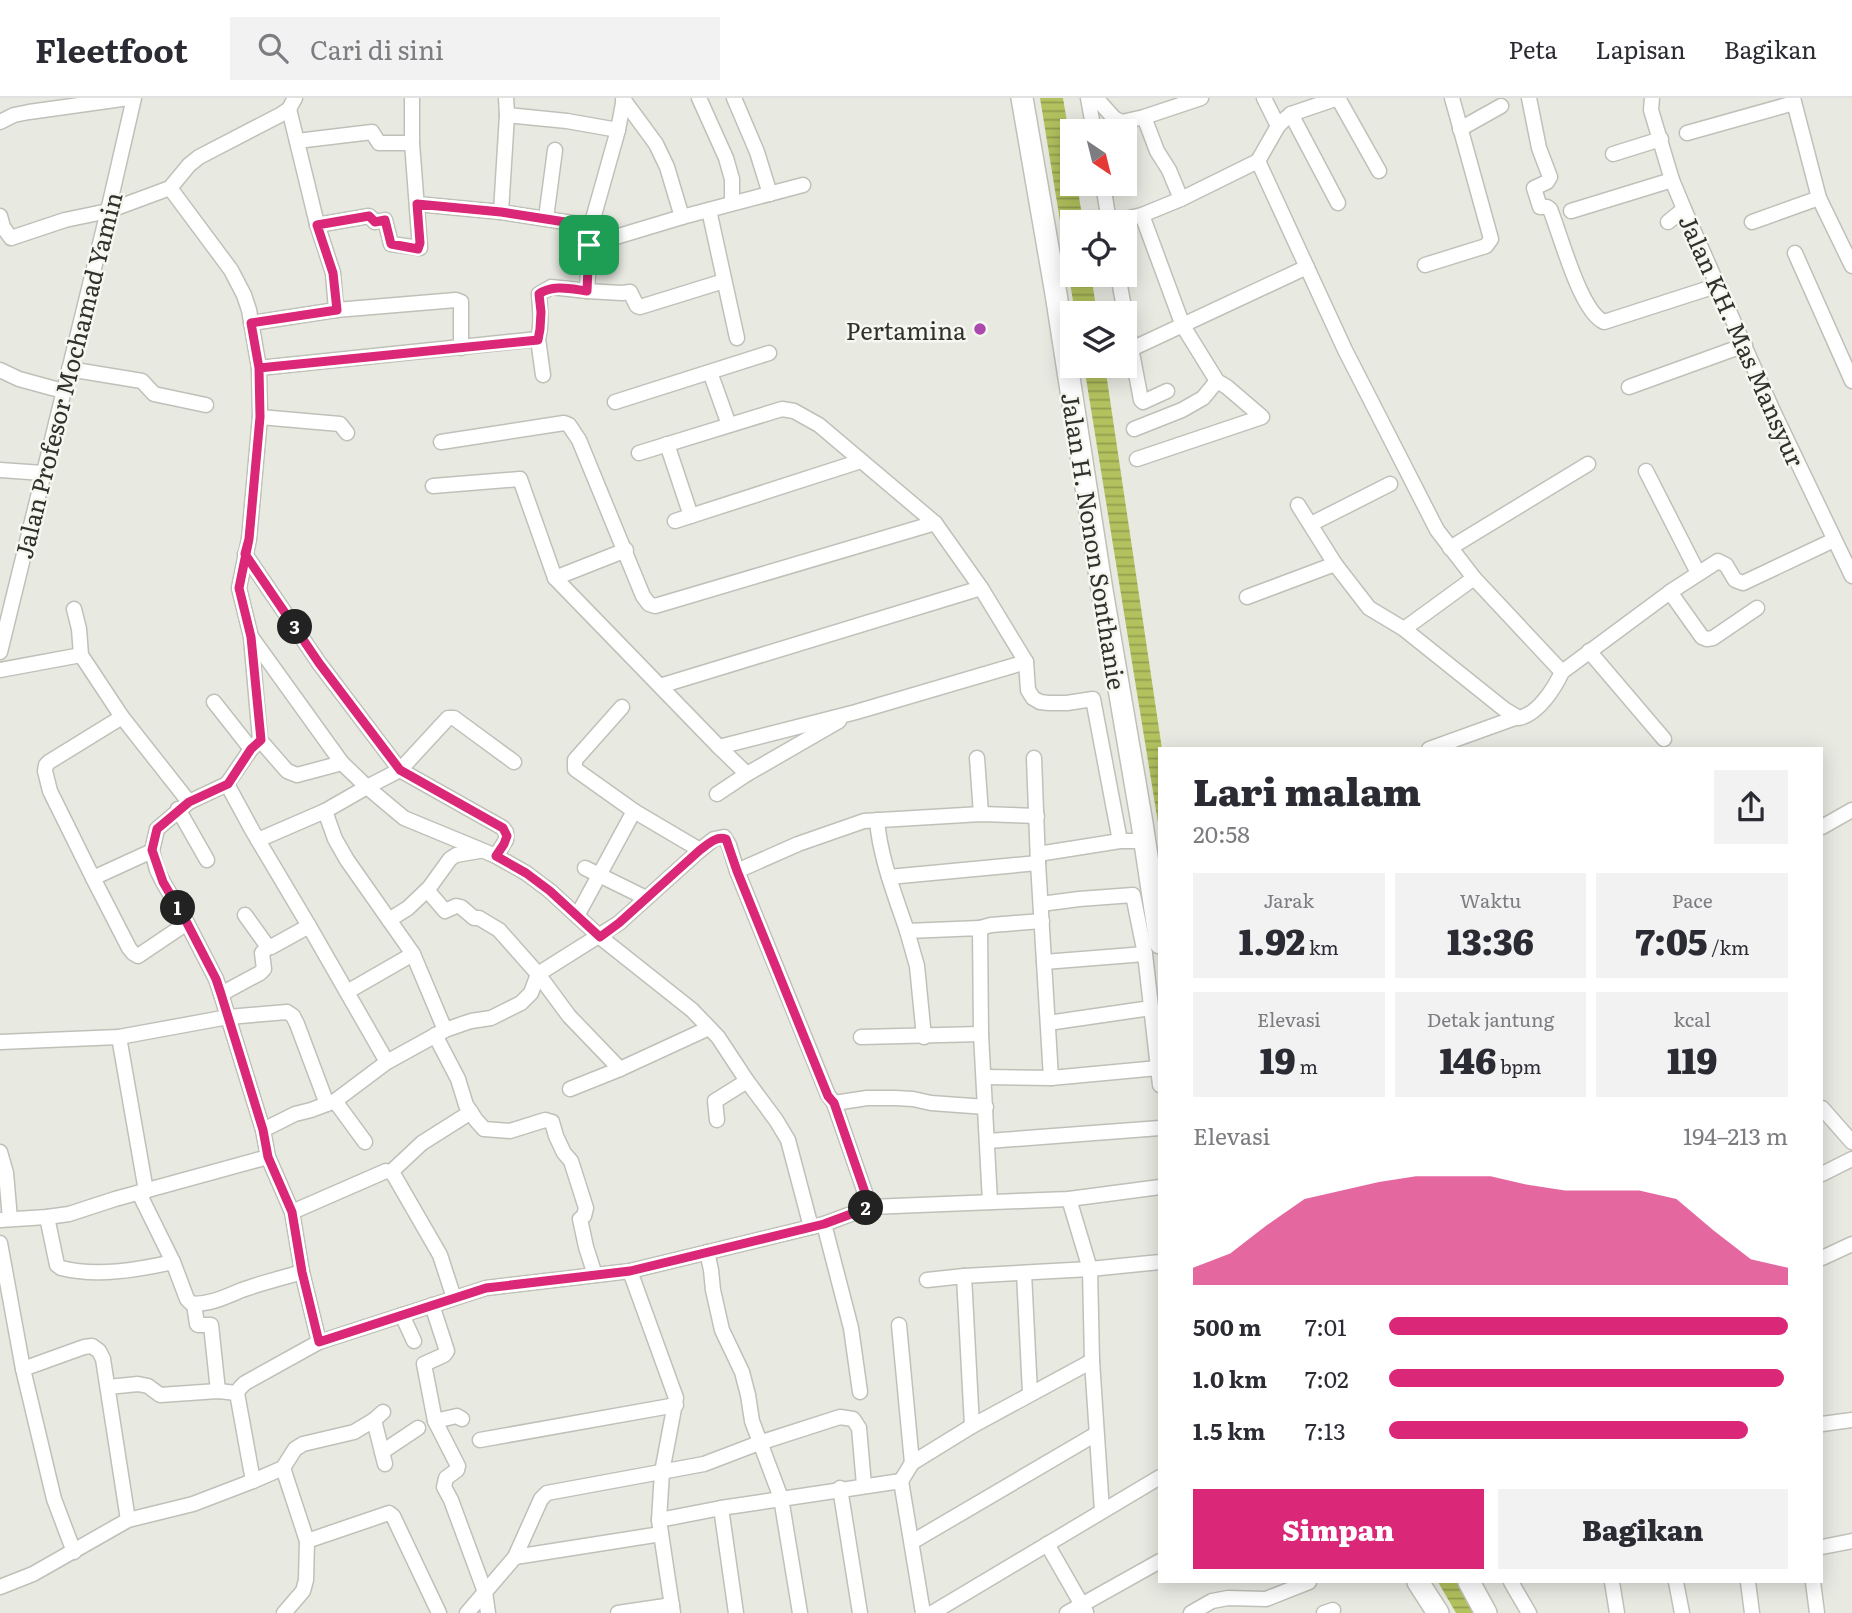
<!DOCTYPE html>
<html lang="id">
<meta charset="utf-8">
<style>
:root{--surface:#fff;--page:#f2f2f3;--text:#2b2b33;--muted:#7c7c81;--line:#e1e1e2;--accent:#db2777}
body{margin:0;font-family:Literata,serif;background:var(--page);color:var(--text);height:100vh;display:flex;flex-direction:column;font-size:26px;white-space:nowrap}
*{box-sizing:border-box;margin:0}
p{font-size:23px;color:var(--muted)}
.icon{flex:none;width:38px;height:38px;fill:none;stroke:currentColor;stroke-width:2;stroke-linecap:round;stroke-linejoin:round}
.map{position:relative;flex:1;overflow:hidden}
.sheet{position:absolute;left:1158px;top:649px;width:665px;height:836px;display:flex;flex-direction:column;background:var(--surface);border-radius:0px;box-shadow:0 4px 18px #0003}
.sheet>*{flex:none}
.needle{width:46px;rotate:145deg}
.fabs{position:absolute;left:1060px;top:21px;display:grid;gap:14px}
.fabs a{display:grid;place-items:center;width:77px;height:77px;border-radius:0px;background:var(--surface);box-shadow:0 4px 18px #0003;font-size:35px}
.pin{position:absolute;display:grid;place-items:center;width:60px;height:60px;color:#fff;margin:-30px;border-radius:14px;box-shadow:0 4px 10px #0006}
.km{position:absolute;width:35px;height:35px;margin:-18px;border-radius:50%;background:#222;color:#fff;font-size:19px;line-height:35px;text-align:center}
.round{display:grid;place-items:center;flex:none;width:74px;height:74px;border-radius:0px;background:var(--page)}
.summary{display:flex;align-items:center;justify-content:space-between;height:119px;padding:0 35px}
h1{font-size:38px;font-weight:800;line-height:52px}
.metrics{display:grid;grid-template-columns:repeat(3,1fr);gap:10px;height:119px;padding:7px 35px}
.metrics div{display:grid;align-content:center;border-radius:0px;background:var(--page);text-align:center}
.metrics b{font-size:35px;font-weight:800}
.metrics small{font-size:19px;font-weight:400}
.metrics p{font-size:19px}
.chart{height:196px;padding:14px 35px}
.chart p{display:flex;justify-content:space-between}
.chart svg{width:100%;height:126px;margin-top:7px;fill:var(--accent);opacity:.7}
.button{display:flex;gap:14px;margin-top:auto;padding:14px 35px}
.button a{flex:1;height:80px;border-radius:0px;background:var(--accent);color:#fff;font-size:28px;font-weight:800;line-height:80px;text-align:center}
.button a+a{background:var(--page);color:var(--text)}
ul{padding:0 35px;list-style:none;font-size:23px}
li{display:grid;grid-template-columns:112px 84px 1fr;align-items:center;height:52px}
li i{height:18px;border-radius:9px;background:var(--accent)}
header{display:flex;align-items:center;gap:42px;box-sizing:border-box;height:98px;padding:0 35px;background:var(--surface);border-bottom:2px solid var(--line)}
header strong{font-size:33px}
nav{display:flex;gap:38px;margin-inline-start:auto;font-size:24px}
.search{width:490px;height:63px;background:var(--page);display:flex;align-items:center;gap:18px;box-sizing:border-box;padding:0 24px;border-radius:0px;color:var(--muted);font-size:26px}
.map>svg:first-child{display:block}
.water{fill:url(#water-rules)}
.lines{fill:none;stroke-linecap:round;stroke-linejoin:round}
.street-casing{stroke:#bfc1b9;stroke-width:17}
.secondary-casing{stroke:#bfc1b9;stroke-width:24}
.street{stroke:#fff;stroke-width:14}
.secondary{stroke:#fff;stroke-width:21}
.route-casing{stroke:#fff;stroke-width:14}
.route{stroke:#db2777;stroke-width:9}
.poi-dot{fill:#ac49af;stroke:#f6f7ef;stroke-width:2.5}
.labels{text-anchor:middle;dominant-baseline:central;stroke-width:5;stroke-linejoin:round;paint-order:stroke}
.poi-label{font-size:24px;fill:#30312d;stroke:#f6f7ef;text-anchor:end}
.street-label{font-size:24px;fill:#30312d;stroke:#f6f7ef}
</style>
<header>
<strong>Fleetfoot</strong>
<div class="search"><svg class="icon" aria-label="search" viewBox="0 0 24 24"><circle cx="10" cy="10" r="6"/><path d="M15 15l6 6"/></svg>Cari di sini</div>
<nav><a>Peta</a><a>Lapisan</a><a>Bagikan</a></nav>
</header>
<div class="map">
<svg width="1852" height="1515" viewBox="0 0 1852 1515">
<defs>
<pattern id="water-rules" width="6" height="5" patternUnits="userSpaceOnUse" patternTransform="scale(1.75)"><rect width="6" height="5" fill="#b3c25e"/><path d="M0 2.5h6" fill="none" stroke="#929e4e"/></pattern>
</defs>
<rect width="100%" height="100%" fill="#e8eae2"/>
<g class="water">
<polygon points="1040,0 1063,0 1073,60 1073,86 1077,86 1083,124 1073,124 1073,177 1091,177 1097,215 1075,215"/>
<polygon points="1084,268 1105,268 1162,651 1160,651 1160,737"/>
<polygon points="1438,1484 1458,1484 1475,1515 1456,1515"/>
</g>
<g class="lines">
<defs>
<g id="street">
<polyline points="699,0 726,60 732,81 732,105"/>
<polyline points="734,0 757,54 770,96"/>
<polyline points="1088,0 1094,33"/>
<polyline points="1096,0 1114,20 1122,24 1144,19 1201,0"/>
<polyline points="1264,0 1278,28"/>
<polyline points="1338,0 1379,73"/>
<path d="M1529,0L1539,50L1550,79L1547,84L1534,90L1540,109H1547L1550,111C1561,138 1580,213 1604,224L1719,187"/>
<polyline points="1652,0 1651,12 1672,82 1684,111 1773,313 1852,478"/>
<polyline points="1793,0 1819,100 1852,168"/>
<polyline points="623,1 656,46 667,69 682,119"/>
<polyline points="289,11 317,126 333,175 336,212"/>
<polyline points="1291,16 1338,105"/>
<polyline points="507,17 567,23 618,32"/>
<polyline points="1144,19 1157,53 1169,72 1181,101"/>
<polyline points="0,24 14,17 29,14 129,0"/>
<polyline points="1460,31 1501,8"/>
<polyline points="1687,35 1794,5"/>
<polyline points="297,43 372,34 379,45 412,45"/>
<polyline points="1613,56 1661,41"/>
<polyline points="1258,63 1345,252 1437,432 1474,480 1562,574"/>
<polyline points="1103,86 1109,124"/>
<polyline points="170,90 231,172 244,197 249,212 259,270 260,319 249,441 239,490 251,539 260,642 251,651 227,686 189,704 157,731 152,753 157,772 163,784 187,825 216,881 221,896 263,1032 268,1059 292,1114 302,1174 319,1244"/>
<polyline points="417,106 501,114 591,128"/>
<polyline points="709,112 737,240"/>
<polyline points="1571,113 1672,82"/>
<polyline points="501,114 507,17 506,0"/>
<polyline points="0,118 3,129 11,140 65,122 108,113 170,90 189,67 199,59 280,17 289,11 295,0"/>
<polyline points="546,120 555,52"/>
<polyline points="1112,124 1142,117 1181,101 1258,63 1278,28 1284,22 1291,16 1338,0"/>
<polyline points="1668,124 1684,111"/>
<polyline points="1752,124 1819,100"/>
<polyline points="317,127 369,118 375,124 385,122 391,146 420,150 412,45 412,0"/>
<polyline points="589,147 682,119 803,87"/>
<polyline points="1795,155 1852,283"/>
<polyline points="1425,167 1486,148 1491,141 1452,0"/>
<polyline points="1118,177 1125,215"/>
<polyline points="587,193 622,195 630,194 637,208 640,209 724,183"/>
<polyline points="1125,218 1141,302 1143,304 1167,293"/>
<polyline points="251,225 336,212 456,202 461,204 461,250"/>
<polyline points="538,241 543,277"/>
<polyline points="1125,254 1307,169"/>
<path d="M259,270L538,241C542,226 540,212 539,196L551,189L587,193L591,128L618,32L624,0"/>
<polyline points="69,271 142,283 154,296 206,307"/>
<polyline points="0,272 19,281 63,293"/>
<polyline points="710,274 729,327"/>
<polyline points="1067,274 1095,268"/>
<polyline points="1629,289 1745,247"/>
<polyline points="615,304 769,255"/>
<polyline points="260,319 340,326 347,335"/>
<polyline points="1134,331 1182,312 1203,300 1217,283"/>
<polyline points="441,344 564,325 569,327 579,342 643,498 649,506 655,508 935,425"/>
<polyline points="667,346 691,418"/>
<polyline points="639,355 782,311 794,313 819,327 935,425 981,490 1026,564 1028,592 1033,600 1040,604 1049,605 1067,605 1093,601 1120,743"/>
<polyline points="1137,361 1262,319 1227,289 1217,283 1183,228 1142,117"/>
<polyline points="0,372 43,375"/>
<polyline points="1646,373 1698,475"/>
<polyline points="433,388 520,381 555,480 719,649 856,614 1026,564"/>
<path d="M1298,407L1335,466L1369,510L1404,531L1504,611L1519,620C1538,616 1554,591 1562,574L1670,494L1718,463L1726,467L1735,482L1743,485L1834,442"/>
<polyline points="675,423 861,363"/>
<polyline points="1311,426 1390,386"/>
<polyline points="1450,450 1588,366"/>
<polyline points="245,456 319,565 400,672 503,730 506,734 506,742 496,758"/>
<polyline points="555,480 626,452"/>
<polyline points="1670,494 1702,539 1707,541 1713,540 1757,510"/>
<polyline points="1247,499 1335,466"/>
<polyline points="74,511 79,531 81,557 122,619 189,704"/>
<polyline points="1404,531 1474,480"/>
<polyline points="252,540 342,665 367,689 404,720 496,758 526,775 550,793 600,839 692,912 718,939 747,983 776,1022 788,1042 811,1129"/>
<polyline points="1589,553 1664,641"/>
<polyline points="0,554 108,113 134,0"/>
<polyline points="0,572 81,557"/>
<polyline points="660,588 981,490"/>
<polyline points="214,604 251,651"/>
<polyline points="622,609 575,662 575,671 634,713 700,752"/>
<polyline points="122,619 49,664 46,667 45,673 50,693 93,780 152,753"/>
<polyline points="260,642 287,673 297,677 342,665"/>
<polyline points="719,649 747,676"/>
<polyline points="1429,651 1515,620"/>
<polyline points="977,660 981,716"/>
<polyline points="1034,660 1038,765 1051,980"/>
<polyline points="227,686 252,732 309,828 387,964"/>
<polyline points="717,696 747,676 839,623"/>
<polyline points="178,711 207,762"/>
<polyline points="325,713 335,741 347,762 413,856 445,932"/>
<path d="M877,722C880,760 895,797 907,833L980,830L981,936L990,1104"/>
<polyline points="1822,729 1852,712"/>
<polyline points="258,742 325,713 367,689 400,672 448,620 454,620 514,664"/>
<polyline points="1038,756 1120,743 1145,743"/>
<polyline points="585,770 646,800"/>
<polyline points="737,773 798,746 864,723 981,716 1037,718"/>
<polyline points="889,779 1038,765"/>
<polyline points="93,780 129,850 133,855 138,858 187,825"/>
<polyline points="427,792 445,813 456,808 461,809 474,820 479,820 499,832 538,876 569,918 620,971"/>
<polyline points="1041,806 1079,801 1133,797 1145,856 1160,987"/>
<polyline points="245,817 268,849 271,849 309,828"/>
<polyline points="577,818 634,713"/>
<polyline points="389,822 408,810 429,790 450,761 456,757 479,753"/>
<polyline points="980,830 991,827 1042,823"/>
<polyline points="907,833 917,868 924,939"/>
<polyline points="1044,864 1145,856"/>
<polyline points="347,894 413,856"/>
<polyline points="221,896 260,875 264,871 262,855 268,849"/>
<polyline points="1048,925 1151,910"/>
<polyline points="435,937 458,981 466,1007 476,1022 484,1031 510,1033 545,1022 552,1024 556,1038 564,1055 571,1063 586,1110 584,1118 580,1121 586,1149 595,1177"/>
<polyline points="119,939 146,1093"/>
<polyline points="861,939 981,936"/>
<polyline points="0,944 119,939 228,919 287,914 293,918 297,926 327,1006"/>
<polyline points="984,979 1051,980 1158,970"/>
<polyline points="570,991 620,971 709,930"/>
<polyline points="335,1003 365,1044"/>
<polyline points="834,1005 867,1000 895,1000 913,1001 931,1005 986,1009"/>
<polyline points="1822,1010 1852,1044"/>
<polyline points="717,1022 715,1003 747,983"/>
<polyline points="263,1032 295,1016 311,1012 335,1003 387,964 445,932 471,923 491,920 521,905 531,895 538,876 619,825 700,752 714,741 724,739 729,747 737,773 828,997 834,1005 870,1109"/>
<polyline points="988,1043 1160,1030"/>
<polyline points="0,1054 6,1075 10,1121"/>
<polyline points="391,1074 422,1045 471,1014"/>
<polyline points="1822,1076 1852,1061"/>
<polyline points="139,1095 173,1164"/>
<polyline points="1069,1101 1090,1171 1092,1263 1102,1413"/>
<polyline points="292,1114 386,1073 391,1074 395,1079 440,1157 454,1200"/>
<path d="M47,1119L57,1167L61,1170C97,1179 137,1172 173,1164L187,1201L192,1206C211,1206 225,1199 242,1192C261,1185 282,1180 302,1174"/>
<polyline points="0,1122 47,1119 69,1116 115,1101 268,1059"/>
<polyline points="824,1126 851,1230 860,1294"/>
<polyline points="0,1145 23,1271 54,1401 74,1454"/>
<polyline points="707,1154 711,1172 713,1192 722,1232 742,1274 748,1297 752,1323 781,1400 800,1515"/>
<polyline points="1822,1160 1852,1146"/>
<polyline points="630,1173 676,1300 662,1374 659,1422 673,1515"/>
<polyline points="1024,1175 1030,1295"/>
<polyline points="964,1178 972,1328"/>
<polyline points="927,1182 964,1178 1090,1171 1160,1164"/>
<polyline points="194,1206 197,1226 198,1227 211,1227 218,1293"/>
<polyline points="432,1207 447,1253 444,1257 424,1266 435,1323 457,1318 462,1321"/>
<polyline points="402,1217 414,1243"/>
<polyline points="899,1227 912,1365"/>
<polyline points="23,1271 84,1249 92,1248 99,1253 103,1261 128,1422"/>
<polyline points="108,1289 138,1286 148,1288 160,1297 218,1293 237,1295"/>
<polyline points="374,1322 385,1366"/>
<polyline points="435,1323 458,1368 457,1372 446,1380 444,1389 451,1402 485,1494 488,1515"/>
<polyline points="1822,1326 1852,1322"/>
<polyline points="480,1342 676,1307"/>
<polyline points="382,1354 418,1330"/>
<polyline points="283,1370 307,1443 306,1482 303,1493 284,1515"/>
<polyline points="253,1383 237,1295 240,1290 245,1285 319,1244 486,1190 630,1173 824,1126 870,1109 1069,1101 1160,1089"/>
<polyline points="901,1383 912,1365 972,1328 1092,1263"/>
<polyline points="840,1390 860,1515"/>
<polyline points="721,1410 736,1515"/>
<polyline points="659,1422 721,1410 901,1383 923,1515"/>
<polyline points="307,1443 389,1415 393,1418 439,1515"/>
<polyline points="912,1444 1096,1336"/>
<polyline points="1047,1446 1086,1514"/>
<polyline points="1822,1449 1852,1443"/>
<polyline points="515,1459 661,1436"/>
<polyline points="1511,1484 1529,1515"/>
<polyline points="1612,1484 1617,1515"/>
<polyline points="1676,1484 1682,1515"/>
<polyline points="1748,1484 1752,1515"/>
<polyline points="1813,1484 1817,1515"/>
<polyline points="0,1489 33,1476 128,1422 193,1406 253,1383 283,1370 295,1351 303,1346 354,1334 374,1322 383,1314"/>
<polyline points="467,1515 515,1459 541,1401 547,1395 704,1366 759,1345 840,1319 853,1321 859,1330 864,1387"/>
<polyline points="618,1515 672,1507"/>
<polyline points="932,1515 1160,1379"/>
<polyline points="1067,1515 1160,1463"/>
<polyline points="1191,1515 1212,1503 1228,1500 1266,1501 1309,1484"/>
<polyline points="1324,1515 1333,1512"/>
</g>
<g id="secondary">
<polyline points="1022,0 1056,196 1102,492 1142,725 1160,845"/>
<polyline points="1418,1484 1438,1515"/>
<polyline points="1469,1484 1486,1515"/>
</g>
</defs>
<use href="#street" class="street-casing"/>
<use href="#secondary" class="secondary-casing"/>
<use href="#street" class="street"/>
<use href="#secondary" class="secondary"/>
</g>
<g class="lines">
<defs>
<path id="route" d="M589,147L587,193C571,191 553,186 539,196L541,214L540,231L538,242L259,270L260,319L249,441L239,490L251,539L261,642L251,651L228,686L189,704L157,731L152,752L163,784L187,825L216,881L221,896L263,1032L268,1059L292,1114L302,1174L319,1244L486,1190L630,1173L824,1126L870,1109L834,1005L828,998L737,773L726,741C716,738 708,746 700,752L619,825L600,839L550,793L526,775L496,758L504,746L507,738L503,730L400,672L319,565L245,456L249,441L260,319L259,270L251,225L337,212L333,175L317,127L369,118L375,124L385,122L391,146L418,151L420,145L417,106L501,114L591,128L589,147"/>
</defs>
<use href="#route" class="route-casing"/>
<use href="#route" class="route"/>
</g>
<circle class="poi-dot" cx="980" cy="231" r="7"/>
<g class="labels">
<g class="poi-label">
<text x="966" y="231">Pertamina</text>
</g>
<g class="street-label">
<text transform="translate(1743 242) rotate(66)">Jalan KH. Mas Mansyur</text>
<text transform="translate(67 277) rotate(-76)">Jalan Profesor Mochamad Yamin</text>
<text transform="translate(1095 443) rotate(81)">Jalan H. Nonon Sonthanie</text>
</g>
</g>
</svg>
<div class="fabs">
<a><svg class="needle" viewBox="-14 -14 28 28"><path d="M0-13l5 13h-10z" fill="#e53935"/><path d="M0 13l5-13h-10z" fill="#7c7c81"/></svg></a>
<a><svg class="icon" aria-label="locate" viewBox="0 0 24 24"><circle cx="12" cy="12" r="6"/><path d="M12 2v4M12 18v4M2 12h4M18 12h4"/></svg></a>
<a><svg class="icon" aria-label="layers" viewBox="0 0 24 24"><path d="M12 4l9 5-9 5-9-5zM3 14l9 5 9-5"/></svg></a>
</div>
<div class="pin" style="left:589px;top:147px;background:#1e9e55"><svg class="icon" aria-label="arrive" viewBox="0 0 24 24"><path d="M6 21V4h12l-3 4 3 4H6"/></svg></div>
<b class="km" style="left:178px;top:810px">1</b>
<b class="km" style="left:866px;top:1110px">2</b>
<b class="km" style="left:295px;top:529px">3</b>
<section class="sheet">
<div class="summary"><div><h1>Lari malam</h1><p>20:58</p></div><a class="round"><svg class="icon" aria-label="share" viewBox="0 0 24 24"><path d="M12 15V3M7 8l5-5 5 5M5 13v7h14v-7"/></svg></a></div>
<div class="metrics">
<div><p>Jarak</p><b>1.92<small> km</small></b></div>
<div><p>Waktu</p><b>13:36</b></div>
<div><p>Pace</p><b>7:05<small> /km</small></b></div>
</div>
<div class="metrics">
<div><p>Elevasi</p><b>19<small> m</small></b></div>
<div><p>Detak jantung</p><b>146<small> bpm</small></b></div>
<div><p>kcal</p><b>119</b></div>
</div>
<div class="chart"><p><span>Elevasi</span>194–213 m</p>
<svg viewBox="0 0 160 44" preserveAspectRatio="none"><path d="M0 44V38L10 33L20 23L30 14L40 11L50 8L60 6L70 6L80 6L90 9L100 11L110 11L120 11L130 14L140 25L150 35L160 38V44z"/></svg>
</div>
<ul>
<li><b>500 m</b>7:01<i style="width:100%"></i></li>
<li><b>1.0 km</b>7:02<i style="width:99%"></i></li>
<li><b>1.5 km</b>7:13<i style="width:90%"></i></li>
</ul>
<div class="button"><a>Simpan</a><a>Bagikan</a></div>
</section>
</div>
